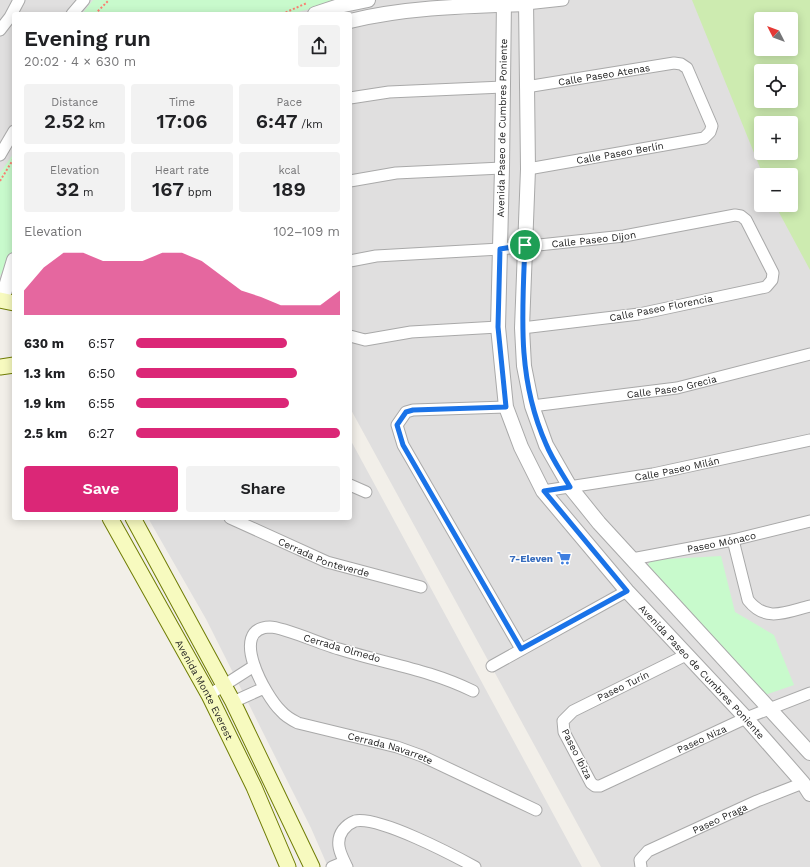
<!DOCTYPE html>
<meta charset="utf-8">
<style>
:root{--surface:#fff;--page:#f2f2f2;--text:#202124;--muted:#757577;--accent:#db2777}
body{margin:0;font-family:"Work Sans",sans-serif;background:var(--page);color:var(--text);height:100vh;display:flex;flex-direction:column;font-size:15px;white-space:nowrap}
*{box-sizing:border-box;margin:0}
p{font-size:13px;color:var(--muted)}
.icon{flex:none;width:22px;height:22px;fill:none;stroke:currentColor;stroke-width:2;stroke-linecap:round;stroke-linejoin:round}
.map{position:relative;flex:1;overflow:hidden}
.side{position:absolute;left:12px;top:12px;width:340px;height:508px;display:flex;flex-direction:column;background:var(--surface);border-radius:4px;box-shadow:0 2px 10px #0003}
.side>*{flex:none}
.needle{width:26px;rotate:312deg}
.fabs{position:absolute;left:754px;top:12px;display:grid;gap:8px}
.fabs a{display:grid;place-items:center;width:44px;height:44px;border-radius:4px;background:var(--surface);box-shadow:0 2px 10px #0003;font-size:20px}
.pin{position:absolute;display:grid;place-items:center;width:34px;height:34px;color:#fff;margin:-17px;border:2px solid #fff;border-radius:50%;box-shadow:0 1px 4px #0007}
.round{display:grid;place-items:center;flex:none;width:42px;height:42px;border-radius:4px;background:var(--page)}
.head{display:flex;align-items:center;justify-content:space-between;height:68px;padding:0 12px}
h1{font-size:22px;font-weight:600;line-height:30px}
.metrics{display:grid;grid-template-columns:repeat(3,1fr);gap:6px;height:68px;padding:4px 12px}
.metrics div{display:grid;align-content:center;border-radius:4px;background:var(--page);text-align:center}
.metrics b{font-size:20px;font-weight:600}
.metrics small{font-size:11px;font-weight:400}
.metrics p{font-size:11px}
.chart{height:112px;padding:8px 12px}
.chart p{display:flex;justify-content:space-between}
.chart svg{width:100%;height:72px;margin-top:4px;fill:var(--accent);opacity:.7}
.action{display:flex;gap:8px;margin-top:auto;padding:8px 12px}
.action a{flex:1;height:46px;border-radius:4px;background:var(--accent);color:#fff;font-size:16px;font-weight:600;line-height:46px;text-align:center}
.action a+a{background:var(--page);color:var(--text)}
ul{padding:0 12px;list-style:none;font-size:13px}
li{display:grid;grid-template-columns:64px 48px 1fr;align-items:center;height:30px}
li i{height:10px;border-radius:5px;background:var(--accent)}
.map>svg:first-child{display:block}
.residential{fill:#e0dfdf}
.grass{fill:#cdebb0;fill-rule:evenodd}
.park{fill:#c8facc}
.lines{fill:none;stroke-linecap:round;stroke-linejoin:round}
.minor-casing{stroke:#a9a9a9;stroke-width:13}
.tertiary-casing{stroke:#a9a9a9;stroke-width:16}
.secondary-casing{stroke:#707d05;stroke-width:17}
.path{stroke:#fa8072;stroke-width:2;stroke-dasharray:2 2;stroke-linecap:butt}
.minor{stroke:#fff;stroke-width:11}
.tertiary{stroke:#fff;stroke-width:14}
.secondary{stroke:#f7fabf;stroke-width:15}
.route-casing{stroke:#fff;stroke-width:8}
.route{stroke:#1a73e8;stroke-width:5}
.labels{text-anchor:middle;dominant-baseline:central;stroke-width:3;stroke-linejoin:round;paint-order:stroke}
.street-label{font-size:10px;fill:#222;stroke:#fff}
.shop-label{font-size:10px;font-weight:bold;fill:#366cbe;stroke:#fff;text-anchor:end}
</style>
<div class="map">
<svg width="810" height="867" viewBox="0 0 810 867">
<rect width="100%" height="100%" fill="#f2efe9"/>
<g class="residential">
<polygon points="0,0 110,0 118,14 14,14 14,311 0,292"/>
<polygon points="124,0 705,0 761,153 780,175 761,175 761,205 791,205 810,233 810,867 601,867 350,408 350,14 132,14"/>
<polygon points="350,439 582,867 328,867 311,828 206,619 148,518 350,518"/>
</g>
<path class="grass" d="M692,0H810V270L775,205H791V175H763ZM761,19H791V49H761ZM761,71H791V101H761ZM761,123H791V153H761Z"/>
<g class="park">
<polygon points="93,0 346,0 290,14 82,14"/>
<polygon points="14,153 14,250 0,276 0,173"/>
<polygon points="721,556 735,612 774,635 794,685 762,696 645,573 650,560"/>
</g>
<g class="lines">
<defs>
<g id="minor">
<polyline points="526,4 563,0"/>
<polyline points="72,14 84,0"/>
<polyline points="0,30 10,17 19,0"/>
<path id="s1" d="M526,87L674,63L681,64L687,68L712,126L710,132L704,138L528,169"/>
<polyline points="350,98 389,92 503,87"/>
<polyline points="0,155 14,131"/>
<polyline points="350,181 396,173 502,168"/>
<path id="s2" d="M350,261L376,256L500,249L624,236L735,215L741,216L746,220L773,273L772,280L766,287L639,314L522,328"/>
<polyline points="350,336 365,340 411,332 498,327"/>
<path id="s3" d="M532,406L677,388L810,354"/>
<polyline points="506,407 413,410 406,412 397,425 403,445 521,649"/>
<polyline points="350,485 366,492"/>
<path id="s4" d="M543,491L653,474L810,440"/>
<path id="s5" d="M230,518L327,562L421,587"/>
<path d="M733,540L748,600C766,623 786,612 810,606"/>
<path id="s6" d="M632,559L733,540L810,521"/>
<path id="s7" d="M686,655L573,711L563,721L564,732L591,783L595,786H600L746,718L810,693"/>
<polyline points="492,666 627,591"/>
<path id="s8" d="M473,691C428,669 386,664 339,649C323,645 284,627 270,627C227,628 266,697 281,711C286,717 292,720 298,723L397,747L422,756L536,810"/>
<polyline points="209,695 254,666"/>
<polyline points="233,702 264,688"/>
<polyline points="332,867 344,862"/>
<path d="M347,867C341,855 334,842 343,830C346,826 350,823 355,821C379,816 453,855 475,867"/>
<path id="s9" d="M641,867L640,860L648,851L757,801L803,783"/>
</g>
<g id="tertiary">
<path id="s10" d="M504,0L502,168L498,327L506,407L521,447L543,491L627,591L746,718L803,783L810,794"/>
<polyline points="526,0 528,169 522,328 524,366 532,406 546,445 570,487 599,523 810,753"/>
<polyline points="315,14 339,6 368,0"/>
<path d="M350,21C407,7 468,6 526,4"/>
<polyline points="2,300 14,260"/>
</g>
<g id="secondary">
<polyline points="0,300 14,303"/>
<polyline points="0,367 14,365"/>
<path id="s11" d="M110,518L209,695L254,787L288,867"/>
<polyline points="133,518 233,702 312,867"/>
</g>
</defs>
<use href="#minor" class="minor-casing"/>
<use href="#tertiary" class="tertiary-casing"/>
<use href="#secondary" class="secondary-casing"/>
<g class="path">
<polyline points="95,14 109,0"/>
<polyline points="282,14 307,3"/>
<polyline points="0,181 14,158"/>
</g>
<use href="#minor" class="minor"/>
<use href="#tertiary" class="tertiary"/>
<use href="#secondary" class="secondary"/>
</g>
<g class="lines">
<defs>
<path id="route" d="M525,245C522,315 517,379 546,444C552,459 562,473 570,487L544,491L627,591L521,649L403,445L397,425L406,412L413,410L506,407L498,327L500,249Z"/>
</defs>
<use href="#route" class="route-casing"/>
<use href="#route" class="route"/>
</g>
<defs>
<symbol id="supermarket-bare" viewBox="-9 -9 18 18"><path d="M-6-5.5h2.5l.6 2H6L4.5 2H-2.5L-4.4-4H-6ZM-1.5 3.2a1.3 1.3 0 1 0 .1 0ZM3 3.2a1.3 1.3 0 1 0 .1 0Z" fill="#3f7fe0" stroke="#fff" stroke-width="2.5" paint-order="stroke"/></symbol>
</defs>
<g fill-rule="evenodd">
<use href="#supermarket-bare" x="554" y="548" width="20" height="20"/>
</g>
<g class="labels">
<g class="street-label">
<text stroke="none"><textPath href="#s1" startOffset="79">Calle Paseo Atenas</textPath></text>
<text transform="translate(502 128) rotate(-89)">Avenida Paseo de Cumbres Poniente</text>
<text transform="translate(620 153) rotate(-10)">Calle Paseo Berlín</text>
<text stroke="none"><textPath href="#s2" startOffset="245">Calle Paseo Dijon</textPath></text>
<text transform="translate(661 308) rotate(-11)">Calle Paseo Florencia</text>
<text stroke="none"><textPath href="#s3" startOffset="141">Calle Paseo Grecia</textPath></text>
<text stroke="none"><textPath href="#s4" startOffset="136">Calle Paseo Milán</textPath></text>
<text stroke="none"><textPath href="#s6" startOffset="91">Paseo Mónaco</textPath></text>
<text stroke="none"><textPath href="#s5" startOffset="102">Cerrada Ponteverde</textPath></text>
<text transform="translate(342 648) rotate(16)">Cerrada Olmedo</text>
<text stroke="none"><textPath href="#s10" startOffset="740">Avenida Paseo de Cumbres Poniente</textPath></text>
<text transform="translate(623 686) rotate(-26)">Paseo Turín</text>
<text stroke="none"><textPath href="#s11" startOffset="196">Avenida Monte Everest</textPath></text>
<text stroke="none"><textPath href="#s7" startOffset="331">Paseo Niza</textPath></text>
<text stroke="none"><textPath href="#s8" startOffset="434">Cerrada Navarrete</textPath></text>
<text transform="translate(577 754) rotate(63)">Paseo Ibiza</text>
<text stroke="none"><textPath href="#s9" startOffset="98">Paseo Praga</textPath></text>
</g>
<g class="shop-label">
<text x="553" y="558">7-Eleven</text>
</g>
</g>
</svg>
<div class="fabs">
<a><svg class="needle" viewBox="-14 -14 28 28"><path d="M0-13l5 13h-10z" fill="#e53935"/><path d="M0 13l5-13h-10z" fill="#757577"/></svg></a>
<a><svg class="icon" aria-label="locate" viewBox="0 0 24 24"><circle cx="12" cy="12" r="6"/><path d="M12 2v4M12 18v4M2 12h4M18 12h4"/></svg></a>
<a>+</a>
<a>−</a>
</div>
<div class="pin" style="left:525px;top:245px;background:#1e9e55"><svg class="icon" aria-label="arrive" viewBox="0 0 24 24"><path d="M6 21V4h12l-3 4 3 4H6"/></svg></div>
<section class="side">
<div class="head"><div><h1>Evening run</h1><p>20:02 · 4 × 630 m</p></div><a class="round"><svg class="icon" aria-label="share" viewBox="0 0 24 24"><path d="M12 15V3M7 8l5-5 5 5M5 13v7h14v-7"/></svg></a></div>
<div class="metrics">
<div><p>Distance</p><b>2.52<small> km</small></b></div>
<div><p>Time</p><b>17:06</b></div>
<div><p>Pace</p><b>6:47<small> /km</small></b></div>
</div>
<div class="metrics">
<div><p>Elevation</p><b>32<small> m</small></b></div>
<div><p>Heart rate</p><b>167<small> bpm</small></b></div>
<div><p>kcal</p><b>189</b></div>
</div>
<div class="chart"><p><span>Elevation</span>102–109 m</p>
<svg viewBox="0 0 160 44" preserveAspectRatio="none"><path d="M0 44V29L10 15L20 6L30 6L40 11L50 11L60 11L70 6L80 6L90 11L100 20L110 29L120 33L130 38L140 38L150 38L160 29V44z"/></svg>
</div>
<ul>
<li><b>630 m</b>6:57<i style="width:74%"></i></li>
<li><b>1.3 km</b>6:50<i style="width:79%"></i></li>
<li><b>1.9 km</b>6:55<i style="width:75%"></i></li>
<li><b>2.5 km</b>6:27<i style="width:100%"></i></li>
</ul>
<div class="action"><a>Save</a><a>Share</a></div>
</section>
</div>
